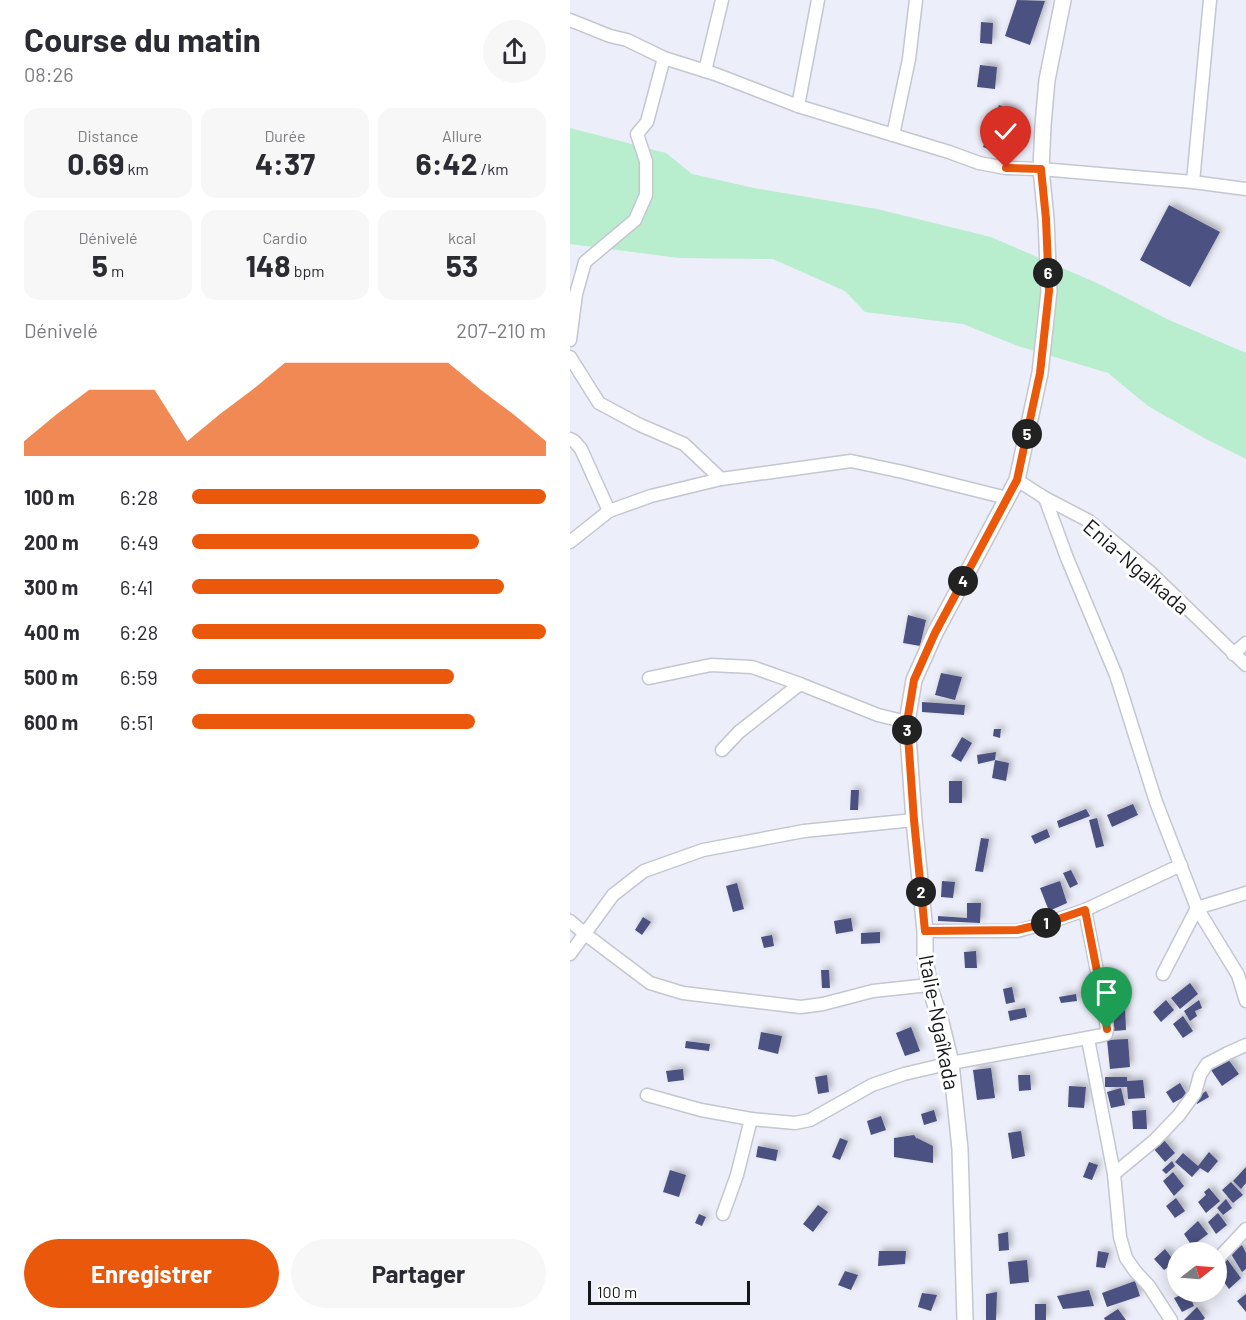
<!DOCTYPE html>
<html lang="fr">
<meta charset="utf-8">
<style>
:root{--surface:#fff;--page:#f7f7f7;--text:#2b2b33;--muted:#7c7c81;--accent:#ea580c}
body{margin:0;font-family:Barlow,sans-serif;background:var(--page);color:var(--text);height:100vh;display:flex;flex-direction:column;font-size:22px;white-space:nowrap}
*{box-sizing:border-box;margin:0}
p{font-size:20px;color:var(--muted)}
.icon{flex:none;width:33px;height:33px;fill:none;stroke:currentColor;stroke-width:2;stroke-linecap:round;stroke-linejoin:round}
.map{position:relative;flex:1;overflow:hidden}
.panel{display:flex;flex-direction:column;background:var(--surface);width:570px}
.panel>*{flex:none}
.needle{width:39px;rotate:73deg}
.fabs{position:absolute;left:597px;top:1242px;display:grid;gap:12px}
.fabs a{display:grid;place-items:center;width:60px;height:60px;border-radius:50%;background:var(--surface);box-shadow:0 3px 15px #0003;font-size:30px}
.scale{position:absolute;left:18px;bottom:15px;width:162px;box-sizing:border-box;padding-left:6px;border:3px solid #16171b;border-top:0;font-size:16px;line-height:21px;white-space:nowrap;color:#16171b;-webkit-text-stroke:4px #fff;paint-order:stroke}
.pin{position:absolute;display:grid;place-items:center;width:51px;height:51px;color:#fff;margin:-62px -26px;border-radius:50% 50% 50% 0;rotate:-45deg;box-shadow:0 0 6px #0007}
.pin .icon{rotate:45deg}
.km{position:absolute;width:30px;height:30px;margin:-15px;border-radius:50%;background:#222;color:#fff;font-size:16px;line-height:30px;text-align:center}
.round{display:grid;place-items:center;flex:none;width:63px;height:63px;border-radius:32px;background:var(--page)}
.head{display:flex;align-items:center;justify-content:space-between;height:102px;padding:0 24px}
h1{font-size:33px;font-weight:700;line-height:45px}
.stats{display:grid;grid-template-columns:repeat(3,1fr);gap:9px;height:102px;padding:6px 24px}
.stats div{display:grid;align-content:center;border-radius:15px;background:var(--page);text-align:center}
.stats b{font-size:30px;font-weight:700}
.stats small{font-size:16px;font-weight:400}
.stats p{font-size:16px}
.chart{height:168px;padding:12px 24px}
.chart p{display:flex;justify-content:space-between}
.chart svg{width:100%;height:108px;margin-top:6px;fill:var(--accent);opacity:.7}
.primary-button{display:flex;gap:12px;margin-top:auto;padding:12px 24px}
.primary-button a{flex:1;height:69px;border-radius:36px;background:var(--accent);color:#fff;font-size:24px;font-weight:700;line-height:69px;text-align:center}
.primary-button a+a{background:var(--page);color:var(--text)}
ul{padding:0 24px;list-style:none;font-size:20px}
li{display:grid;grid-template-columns:96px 72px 1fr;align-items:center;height:45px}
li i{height:15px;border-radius:8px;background:var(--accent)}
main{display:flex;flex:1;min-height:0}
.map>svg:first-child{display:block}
.green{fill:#b8eecd}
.building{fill:#4c5181;filter:url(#shadow)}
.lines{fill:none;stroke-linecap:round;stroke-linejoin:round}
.minor-casing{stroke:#c4c6d0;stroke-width:15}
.tertiary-casing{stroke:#c4c6d0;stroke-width:18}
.minor{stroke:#fff;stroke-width:12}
.tertiary{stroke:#fff;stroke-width:15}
.route-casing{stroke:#fff;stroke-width:12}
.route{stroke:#ea580c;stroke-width:8}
.labels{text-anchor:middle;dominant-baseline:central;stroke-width:6;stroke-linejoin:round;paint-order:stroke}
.street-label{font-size:21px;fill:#16171b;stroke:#fff}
</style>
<main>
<section class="panel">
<div class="head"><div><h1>Course du matin</h1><p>08:26</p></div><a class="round"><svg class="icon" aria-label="share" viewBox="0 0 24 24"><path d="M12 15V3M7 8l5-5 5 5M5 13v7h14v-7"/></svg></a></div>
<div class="stats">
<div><p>Distance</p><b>0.69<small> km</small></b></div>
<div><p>Durée</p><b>4:37</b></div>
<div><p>Allure</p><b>6:42<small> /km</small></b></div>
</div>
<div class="stats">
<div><p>Dénivelé</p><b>5<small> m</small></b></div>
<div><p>Cardio</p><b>148<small> bpm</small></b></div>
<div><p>kcal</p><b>53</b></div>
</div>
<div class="chart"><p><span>Dénivelé</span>207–210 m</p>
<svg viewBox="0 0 160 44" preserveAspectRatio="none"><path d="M0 44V38L10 27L20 17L30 17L40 17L50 38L60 27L70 17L80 6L90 6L100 6L110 6L120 6L130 6L140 17L150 27L160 38V44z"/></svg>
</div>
<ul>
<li><b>100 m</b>6:28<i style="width:100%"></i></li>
<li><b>200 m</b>6:49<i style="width:81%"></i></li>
<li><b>300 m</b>6:41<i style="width:88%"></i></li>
<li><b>400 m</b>6:28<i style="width:100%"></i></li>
<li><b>500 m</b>6:59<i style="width:74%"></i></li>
<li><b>600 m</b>6:51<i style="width:80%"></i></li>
</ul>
<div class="primary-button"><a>Enregistrer</a><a>Partager</a></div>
</section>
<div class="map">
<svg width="676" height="1320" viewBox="0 0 676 1320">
<defs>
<filter id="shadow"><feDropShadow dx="3.5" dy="-3.5" stdDeviation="3" flood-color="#0004"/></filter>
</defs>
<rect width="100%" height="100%" fill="#eceef9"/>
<polygon class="green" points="0,128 96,153 122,174 184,188 307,209 421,237 529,284 597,319 676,353 676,459 634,438 578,406 538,373 448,346 393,324 295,312 275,291 203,259 109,258 0,244"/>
<g class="building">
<polygon points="447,0 475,1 460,45 435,36"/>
<polygon points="411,22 423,23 422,44 410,43"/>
<polygon points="410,65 427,67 425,89 407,87"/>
<polygon points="429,105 448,112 432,154 413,147"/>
<polygon points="599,205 650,232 620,287 570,260"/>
<polygon points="338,615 356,620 350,646 333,643"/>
<polygon points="371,673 392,677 385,700 365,695"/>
<polygon points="352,702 395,705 394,715 352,712"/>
<polygon points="424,729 431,729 430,738 423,736"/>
<polygon points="392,737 402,743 391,762 381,756"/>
<polygon points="426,752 425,760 439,763 436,781 422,778 425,760 408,764 407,755"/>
<rect x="379" y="781" width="13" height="22"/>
<polygon points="281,790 289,790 288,810 280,810"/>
<polygon points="563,804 568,815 542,827 537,815"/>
<polygon points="516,809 520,816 489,828 487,821"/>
<polygon points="527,818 534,846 526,848 519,820"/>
<polygon points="477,829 480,837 465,844 461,836"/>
<polygon points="411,838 419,839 413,872 405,871"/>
<polygon points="501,870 508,884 500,888 493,873"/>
<polygon points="372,881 385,882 383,898 371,897"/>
<polygon points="490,881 497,903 479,911 470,888"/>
<polygon points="167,883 174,909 163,912 156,886"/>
<polygon points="397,903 411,903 410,923 368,921 368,916 397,918"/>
<polygon points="73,917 81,922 72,935 65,930"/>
<polygon points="281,918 283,931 266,934 264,921"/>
<polygon points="310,932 310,943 291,944 291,933"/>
<polygon points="202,935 204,946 194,948 191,937"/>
<polygon points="406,951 407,968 395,968 394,952"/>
<polygon points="251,970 259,970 260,988 252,988"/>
<rect x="541" y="978" width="11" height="10"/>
<polygon points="620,983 628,994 610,1009 601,998"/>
<polygon points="442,987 445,1002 436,1004 433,989"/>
<polygon points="506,994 507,1001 491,1003 489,997"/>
<polygon points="596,1000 604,1010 591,1022 583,1012"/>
<polygon points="629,1000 632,1008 625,1011 627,1016 620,1021 614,1011"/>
<polygon points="555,1006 556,1030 544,1031 542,1007"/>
<polygon points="455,1008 457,1017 440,1021 438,1011"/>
<polygon points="613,1016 623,1031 613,1038 603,1024"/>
<polygon points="341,1027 350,1051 335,1056 326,1033"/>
<polygon points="191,1032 212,1036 208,1054 188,1049"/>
<polygon points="558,1039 560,1067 540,1069 537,1040"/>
<polygon points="116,1041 140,1044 139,1051 115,1048"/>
<polygon points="658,1059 669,1074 652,1086 641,1070"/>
<polygon points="421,1068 425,1098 407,1100 403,1070"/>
<polygon points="113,1069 114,1080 98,1082 96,1071"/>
<polygon points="257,1075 259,1092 248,1094 245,1077"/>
<polygon points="448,1075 460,1075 461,1090 449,1091"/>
<polygon points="535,1077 557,1077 557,1081 573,1080 575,1098 558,1099 557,1087 535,1087"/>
<polygon points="610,1083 617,1095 603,1103 596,1092"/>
<polygon points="499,1086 516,1087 514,1108 498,1107"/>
<polygon points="551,1088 555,1105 541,1108 537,1092"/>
<polygon points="636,1091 639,1097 627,1104 624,1100"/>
<polygon points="364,1110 367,1121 354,1125 351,1114"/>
<polygon points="576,1110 577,1129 563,1129 562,1111"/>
<polygon points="311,1116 316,1130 301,1135 297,1121"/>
<polygon points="451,1131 455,1156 442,1159 438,1133"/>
<polygon points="344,1135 347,1139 347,1138 363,1146 363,1163 324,1157 324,1138"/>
<polygon points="270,1138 278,1141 270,1160 262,1157"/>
<polygon points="593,1139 605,1153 595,1162 583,1148"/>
<polygon points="188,1146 208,1150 206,1161 186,1157"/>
<polygon points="639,1152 648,1161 638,1173 630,1168 622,1177 605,1162 613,1153 628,1166"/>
<polygon points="602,1161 605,1166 596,1174 592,1170"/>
<polygon points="519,1162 528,1165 522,1180 513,1177"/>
<polygon points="676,1167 676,1183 671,1189 663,1181"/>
<polygon points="100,1170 116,1175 109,1197 93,1192"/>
<polygon points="603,1172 614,1186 604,1196 593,1181"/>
<polygon points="661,1182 673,1195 663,1203 652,1190"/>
<polygon points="639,1188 650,1201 636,1213 628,1202 636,1195 634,1192"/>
<polygon points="606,1198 615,1211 605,1218 596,1206"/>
<polygon points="656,1199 662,1208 653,1215 647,1208"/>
<polygon points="248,1205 258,1212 243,1232 233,1224"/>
<polygon points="648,1213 657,1225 646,1234 638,1222"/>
<polygon points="129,1214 136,1217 132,1226 125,1223"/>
<polygon points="628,1221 638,1234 622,1246 614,1234"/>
<polygon points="438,1232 439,1250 429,1251 428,1234"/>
<polygon points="672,1245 676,1253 676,1269 672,1272 661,1254"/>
<polygon points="595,1249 605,1262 594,1270 584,1259"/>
<polygon points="309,1251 336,1251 335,1264 308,1266"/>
<polygon points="528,1251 539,1253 535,1268 526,1267"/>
<polygon points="657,1259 671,1278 659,1289 646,1271 646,1268"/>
<polygon points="457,1260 459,1282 440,1284 438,1262"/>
<polygon points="275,1271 288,1275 281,1290 268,1285"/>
<polygon points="565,1281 570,1296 537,1307 532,1293"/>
<polygon points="519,1290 524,1306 493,1309 487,1296"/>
<polygon points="427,1292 426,1320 416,1320 416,1294"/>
<polygon points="618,1292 624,1306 612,1312 604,1298"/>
<polygon points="352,1293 367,1295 361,1311 348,1307"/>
<polygon points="676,1294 676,1312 667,1301"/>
<rect x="465" y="1304" width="11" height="16"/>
<polygon points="627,1307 635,1318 633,1320 614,1320"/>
<polygon points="548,1309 556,1320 535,1320 534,1318"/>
</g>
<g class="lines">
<defs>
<g id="minor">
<polyline points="0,20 40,36 57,40 94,58 145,74 228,106 379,152 409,163 436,168 471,169 623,182 676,189"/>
<polyline points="135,71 152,0"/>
<polyline points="228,106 248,0"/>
<polyline points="323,135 339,59 346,0"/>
<polyline points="623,182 640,0"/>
<polyline points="0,340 6,294 15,262 65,220 76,195 76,161 67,134 77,122 94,58"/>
<polyline points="0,357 29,403 70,425 114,444 151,479"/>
<polyline points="0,439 4,441 11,449 39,511"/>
<polyline points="447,480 475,498 519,521 580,572 676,665"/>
<polyline points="475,498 497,558 546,675 586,802 627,908 668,975 676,1001"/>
<polyline points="0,542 39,511 81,496 151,479 281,461 333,472 437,498"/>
<polyline points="663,654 676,643"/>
<polyline points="79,678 141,665 182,667 230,684 308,715 337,722"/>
<polyline points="152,750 169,732 230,684"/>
<polyline points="0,921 15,934 80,983 113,993 231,1007 253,1004 303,991 359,985"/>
<polyline points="355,931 447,931 477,923 515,910 611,865"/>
<polyline points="0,954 43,895 74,871 133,850 234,831 344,820"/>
<polyline points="593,974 627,908 676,893"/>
<polyline points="518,1039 544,1174 550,1237 556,1258 565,1271 579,1286 601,1320"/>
<polyline points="77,1095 131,1110 181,1119 225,1123 240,1120 302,1085 334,1074 381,1063 533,1035 536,1034 537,1029 534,1007 515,910"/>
<polyline points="544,1174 585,1140 609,1115 625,1093 630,1075 637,1064 658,1053 676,1045"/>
<polyline points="153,1214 167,1175 181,1119"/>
<polyline points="646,1261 676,1229"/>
</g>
<polyline id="tertiary" points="395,1320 390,1149 381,1063 371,1022 359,985 355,957 355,931 344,820 337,722 344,680 365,633 447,480 470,373 479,291 476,219 471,169 473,125 477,80 493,0"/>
</defs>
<use href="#minor" class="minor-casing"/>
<use href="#tertiary" class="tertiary-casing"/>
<use href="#minor" class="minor"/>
<use href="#tertiary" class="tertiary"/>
</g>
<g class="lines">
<defs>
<polyline id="route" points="436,168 471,169 476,219 479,291 470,373 447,480 365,633 344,680 337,722 344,820 355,931 447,930 477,923 515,910 534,1007 537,1029"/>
</defs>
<use href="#route" class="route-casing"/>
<use href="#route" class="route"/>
</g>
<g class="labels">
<g class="street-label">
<text transform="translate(567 566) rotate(41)">Enia-Ngaîkada</text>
<text transform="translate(370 1022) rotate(79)">Italie-Ngaîkada</text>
</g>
</g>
</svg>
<div class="fabs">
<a><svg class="needle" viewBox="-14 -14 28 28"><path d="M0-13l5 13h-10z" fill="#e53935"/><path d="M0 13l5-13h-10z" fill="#7c7c81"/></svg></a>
</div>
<div class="scale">100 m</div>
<div class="pin" style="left:537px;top:1029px;background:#1e9e55"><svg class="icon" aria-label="arrive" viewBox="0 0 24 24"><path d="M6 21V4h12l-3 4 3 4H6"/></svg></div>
<div class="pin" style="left:436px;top:168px;background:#d93025"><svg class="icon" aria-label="check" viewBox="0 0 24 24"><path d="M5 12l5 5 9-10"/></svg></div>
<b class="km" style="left:476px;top:923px">1</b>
<b class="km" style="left:351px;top:892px">2</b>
<b class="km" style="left:337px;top:730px">3</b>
<b class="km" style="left:393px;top:581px">4</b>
<b class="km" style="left:457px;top:434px">5</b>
<b class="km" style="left:478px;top:273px">6</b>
</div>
</main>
